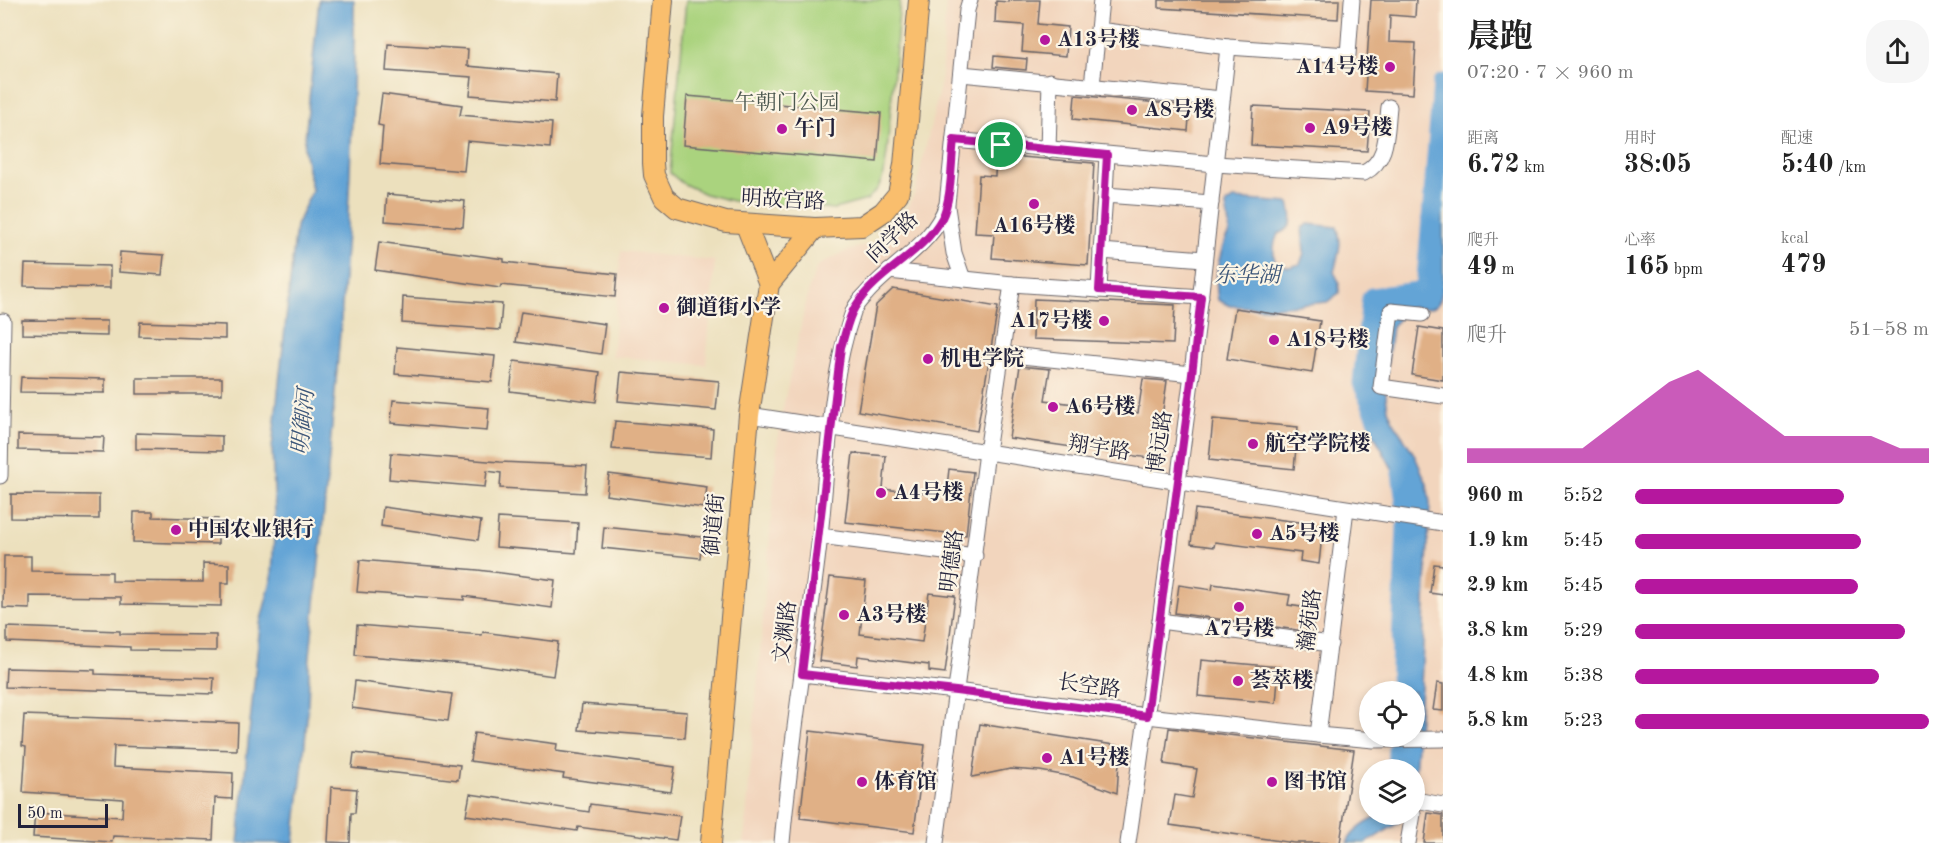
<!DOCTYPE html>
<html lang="zh">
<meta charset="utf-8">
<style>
:root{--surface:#fff;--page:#f6f6f6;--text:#222;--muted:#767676;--accent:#b5179e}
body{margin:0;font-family:"Old Standard TT","Noto Serif SC",serif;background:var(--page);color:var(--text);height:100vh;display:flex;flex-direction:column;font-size:22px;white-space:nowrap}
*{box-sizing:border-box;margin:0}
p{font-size:20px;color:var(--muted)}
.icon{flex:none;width:33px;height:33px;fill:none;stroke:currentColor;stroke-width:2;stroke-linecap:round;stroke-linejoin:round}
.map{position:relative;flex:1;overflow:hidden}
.side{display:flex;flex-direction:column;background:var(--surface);width:510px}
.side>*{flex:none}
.tools{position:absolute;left:1359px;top:681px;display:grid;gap:12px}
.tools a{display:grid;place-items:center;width:66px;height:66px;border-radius:50%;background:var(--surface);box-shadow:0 3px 9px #0003;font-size:30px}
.scale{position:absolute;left:18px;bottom:15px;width:90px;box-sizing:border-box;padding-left:6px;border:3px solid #22223b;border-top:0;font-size:16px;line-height:21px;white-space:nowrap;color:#22223b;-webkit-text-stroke:4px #fcf5e5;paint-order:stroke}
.pin{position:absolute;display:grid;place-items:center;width:51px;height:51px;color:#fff;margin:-26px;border:3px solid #fff;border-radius:50%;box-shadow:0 2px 6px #0007}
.round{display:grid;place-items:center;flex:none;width:63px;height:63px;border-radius:24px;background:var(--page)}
.head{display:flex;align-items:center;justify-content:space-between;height:102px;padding:0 24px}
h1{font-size:33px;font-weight:700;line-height:45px}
.stats{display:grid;grid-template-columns:repeat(3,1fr);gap:9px;height:102px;padding:6px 24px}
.stats div{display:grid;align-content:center}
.stats b{font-size:26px;font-weight:700}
.stats small{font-size:16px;font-weight:400}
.stats p{font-size:16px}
.chart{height:168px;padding:12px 24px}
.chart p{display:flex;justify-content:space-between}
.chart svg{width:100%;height:108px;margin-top:6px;fill:var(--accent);opacity:.7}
ul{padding:0 24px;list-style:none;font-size:20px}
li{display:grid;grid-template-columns:96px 72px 1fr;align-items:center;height:45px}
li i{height:15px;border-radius:8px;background:var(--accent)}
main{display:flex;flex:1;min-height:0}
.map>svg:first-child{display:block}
.built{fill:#f2d5bd;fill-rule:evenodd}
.green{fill:#aad37e;stroke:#667a5c;stroke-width:1.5}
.water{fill:#64a4d6;stroke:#436388;stroke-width:1.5}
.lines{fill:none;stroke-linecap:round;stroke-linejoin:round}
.river{stroke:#64a4d6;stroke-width:21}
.building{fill:#e0b086}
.minor-casing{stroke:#696468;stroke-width:17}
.major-casing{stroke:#696468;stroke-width:22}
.minor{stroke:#fff;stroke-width:15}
.major{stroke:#f9be6d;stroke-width:20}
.route-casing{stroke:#fff;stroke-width:12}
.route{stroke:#b5179e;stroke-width:8}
.poi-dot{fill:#b5179e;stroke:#fcf5e5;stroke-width:2}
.labels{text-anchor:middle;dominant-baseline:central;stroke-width:4.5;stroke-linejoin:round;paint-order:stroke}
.poi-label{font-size:21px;font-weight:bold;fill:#22223b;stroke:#fcf5e5;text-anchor:start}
.park-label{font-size:21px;fill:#4b574f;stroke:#fcf5e5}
.street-label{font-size:21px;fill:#22223b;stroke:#fcf5e5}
.water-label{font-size:22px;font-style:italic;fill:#3c5679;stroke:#fcf5e5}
</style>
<main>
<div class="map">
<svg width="1443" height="843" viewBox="0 0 1443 843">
<rect width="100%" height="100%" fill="#fcf5e5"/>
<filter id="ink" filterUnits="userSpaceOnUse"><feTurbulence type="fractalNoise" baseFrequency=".0167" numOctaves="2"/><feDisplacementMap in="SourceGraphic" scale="12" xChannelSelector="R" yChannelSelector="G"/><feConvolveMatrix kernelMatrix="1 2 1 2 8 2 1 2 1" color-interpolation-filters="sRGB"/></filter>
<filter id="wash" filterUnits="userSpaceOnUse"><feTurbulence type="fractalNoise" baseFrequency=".008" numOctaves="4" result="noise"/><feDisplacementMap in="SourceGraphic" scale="24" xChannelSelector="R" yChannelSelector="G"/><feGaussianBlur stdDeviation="1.35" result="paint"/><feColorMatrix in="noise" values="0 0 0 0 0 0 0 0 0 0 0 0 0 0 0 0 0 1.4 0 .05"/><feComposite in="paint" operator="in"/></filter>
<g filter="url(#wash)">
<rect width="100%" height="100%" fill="#ece0bd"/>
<g class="built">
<path d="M946,0H1443V843H744L779,426L809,288L817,266L842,253L874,242L899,225L915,192L941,82ZM1370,692H1414V736H1370ZM1370,770H1414V814H1370Z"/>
<polygon points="621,251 715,261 706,365 612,356"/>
</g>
<polygon class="green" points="686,0 900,0 887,152 884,174 878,188 867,200 834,209 733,201 705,194 682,183 670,173"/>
<g class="water">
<path d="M319,0H354C355,49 353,97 351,146C345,320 325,494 309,667C309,726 300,785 294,843H238L260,624L272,577L275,513L272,448L296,226L312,190L304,149Z"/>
<path d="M1443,96V280C1441,308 1438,311 1411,307L1392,326L1386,375V396L1388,409L1393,421L1414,454L1427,484L1430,503L1421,686L1415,774L1414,770L1399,769L1401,737L1414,736V692L1403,691L1412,569L1411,519L1401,485L1372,431L1367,413V370L1374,322L1386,304L1424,289L1439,156Z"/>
<path d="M1233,199L1289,203C1293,218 1295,228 1278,234C1273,244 1272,253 1276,265L1290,267L1300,264L1304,253L1302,228L1308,224L1337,227C1343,242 1338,256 1334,272L1339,282V293L1327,302L1266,308L1230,306L1218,300C1214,278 1218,261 1225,240C1226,237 1229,235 1229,232C1230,226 1226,211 1226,204Z"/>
<path d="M1381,815H1407L1397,824L1366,843H1347C1352,830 1369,821 1381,815Z"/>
</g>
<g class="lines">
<g class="river">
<polyline points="1379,420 1363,383 1372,298 1426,291 1443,84"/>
<polyline points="1402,472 1407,510"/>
<polyline points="1400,692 1407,527"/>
<polyline points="1397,770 1398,750"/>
</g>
</g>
<g id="blocks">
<g class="building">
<polygon points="1009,0 1040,0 1038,24 1068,27 1066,56 1022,52 1024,25 995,23 996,1 1009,2"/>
<polygon points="1159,0 1339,0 1338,19 1159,8"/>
<polygon points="1371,0 1416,0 1415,17 1390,15 1389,42 1416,43 1413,94 1365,91"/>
<polygon points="388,44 468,49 467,66 557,74 555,102 470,95 472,77 386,71"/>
<polygon points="994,56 1027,59 1026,70 993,67"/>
<polygon points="382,94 462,105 460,115 552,123 550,148 467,141 464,171 380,164 383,126 378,125"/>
<polygon points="1075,95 1190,106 1188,131 1073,119"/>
<polygon points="687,96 881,113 877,162 683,145"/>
<polygon points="1253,106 1370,112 1367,151 1251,145"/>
<polygon points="996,155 1094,163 1088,265 992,258 994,234 975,233 979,175 995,176"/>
<polygon points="387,194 465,201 463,227 385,221"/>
<polygon points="379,242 504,259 504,262 617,274 615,297 501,285 500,288 375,270"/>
<polygon points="120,252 164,255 162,275 119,272"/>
<polygon points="25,264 110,266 110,288 24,286"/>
<polygon points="893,289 998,307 977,431 858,411 876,305"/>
<polygon points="403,297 502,304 500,330 402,323"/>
<polygon points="1034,299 1175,305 1173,344 1033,339"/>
<polygon points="1235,308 1320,321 1312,373 1227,359"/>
<polygon points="521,312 605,324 601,354 516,342"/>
<polygon points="22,320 107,321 107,336 22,334"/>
<polygon points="140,322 225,325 225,339 139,336"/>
<polygon points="1419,327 1443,331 1443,380 1412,375"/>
<polygon points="397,347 495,356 492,382 395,374"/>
<polygon points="514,361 600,372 596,402 510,391"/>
<polygon points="1020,366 1050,369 1045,400 1138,413 1143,379 1167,381 1156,459 1009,438"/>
<polygon points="621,372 719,381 716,410 618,401"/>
<polygon points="21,377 105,379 105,393 20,392"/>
<rect x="137" y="378" width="85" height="16"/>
<polygon points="393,400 489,408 487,431 391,423"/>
<polygon points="1213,419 1298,427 1294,469 1209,460"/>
<polygon points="615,421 713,429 711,457 612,449"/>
<polygon points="136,433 222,436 222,451 136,449"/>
<polygon points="18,435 104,437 103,452 18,450"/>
<polygon points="391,453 500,462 587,466 585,493 500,488 501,473 487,471 485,487 389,479"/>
<polygon points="853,453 886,456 883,489 946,496 949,469 973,472 966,535 845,522"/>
<polygon points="609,474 707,487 704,508 606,495"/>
<polygon points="11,494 99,495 99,519 11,518"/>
<polygon points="383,507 481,521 478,540 381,526"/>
<polygon points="1195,509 1323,525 1319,564 1300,561 1301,553 1215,542 1214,547 1191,544"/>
<polygon points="134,512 153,512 153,517 218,519 218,544 133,542"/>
<polygon points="498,518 578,523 576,553 496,547"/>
<polygon points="604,527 702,537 700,558 602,548"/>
<polygon points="4,556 31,556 31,571 112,572 112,581 203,582 203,563 229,564 229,583 221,583 221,606 121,604 121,597 30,596 30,609 3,608"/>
<polygon points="360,560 478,570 555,580 552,608 464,596 464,600 357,592"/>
<polygon points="1434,564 1443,565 1443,595 1430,593"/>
<polygon points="830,577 866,581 860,634 922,642 929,593 955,596 945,673 929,671 929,665 858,656 857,666 819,661"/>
<polygon points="1213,584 1290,595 1288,605 1315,609 1312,632 1175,613 1179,585 1212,590"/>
<polygon points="357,625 482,635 483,632 558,642 553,676 478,665 355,655"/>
<polygon points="7,627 120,631 120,634 216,635 216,651 130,650 130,647 7,642"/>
<polygon points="1201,660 1279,667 1276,703 1198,696"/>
<polygon points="6,668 95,670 95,674 214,678 213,694 5,687"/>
<polygon points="355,681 452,694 448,721 352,708"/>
<polygon points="1437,683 1443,684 1443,711 1433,710"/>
<polygon points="582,704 687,712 685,738 579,730"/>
<polygon points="24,715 238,723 237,750 114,746 113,767 233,773 232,799 215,798 213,840 113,836 112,842 33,837 35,812 122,817 123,799 23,792 26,747 22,746"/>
<polygon points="980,724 1120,746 1117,793 1073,777 1040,771 1010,769 972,777"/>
<polygon points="1169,728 1354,750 1340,843 1294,843 1170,825 1175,795 1192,798 1197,769 1164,764"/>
<polygon points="810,731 925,745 914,832 800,818"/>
<polygon points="474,733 557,744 556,751 675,767 671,792 563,778 564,774 470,761"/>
<polygon points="354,753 460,765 458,780 352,768"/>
<polygon points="331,787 357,789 355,813 351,813 350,843 328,842"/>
<polygon points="470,794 589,812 590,804 680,816 676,840 578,827 577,831 466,815"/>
<polygon points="1428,813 1443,815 1443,843 1424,843"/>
</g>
</g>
</g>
<g filter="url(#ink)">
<use href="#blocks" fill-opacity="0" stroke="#696468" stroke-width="1.5"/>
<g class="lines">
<defs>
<g id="minor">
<polyline points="1101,0 1098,30 1228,47 1348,55 1352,0"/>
<polyline points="961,74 1222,99"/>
<polyline points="1092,85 1098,30"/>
<path d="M954,140L1215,164L1364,173C1389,160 1386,132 1389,107"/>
<polyline points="1048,150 1050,81"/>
<polyline points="1105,195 1107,155"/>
<polyline points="947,207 954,253 963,279"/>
<polyline points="1204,259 1101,251 1105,195 1211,203"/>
<polyline points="889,271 1012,284 1201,297"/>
<polyline points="1099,290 1101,251"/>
<polyline points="1422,314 1391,311 1381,387 1443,396"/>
<polyline points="1002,354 1192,374"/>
<polyline points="749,415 1443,523"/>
<polyline points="0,476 3,321"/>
<polyline points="820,536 975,556"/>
<polyline points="1160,621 1330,644"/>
<polyline points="802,674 956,691 1147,716 1318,735 1374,740 1443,739"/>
<polyline points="1318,735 1346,509"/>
<polyline points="1414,803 1415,800 1443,805"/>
<path d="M782,843C791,740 808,639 820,536C828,463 829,381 853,312C855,305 861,299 866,294C893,263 934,244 947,204L967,10L970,0"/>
<polyline points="936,843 987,452 1012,284"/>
<polyline points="1128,843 1160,621 1192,374 1228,47"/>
<polyline points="1408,843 1413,814"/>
</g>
<g id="major">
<polyline points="663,0 653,116 653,163 654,175 664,197 677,208 726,222 815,228 862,226 883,212 898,194 904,165 919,0"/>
<polyline points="746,225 769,284"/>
<polyline points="711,843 749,415 769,284 815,228"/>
</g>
</defs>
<use href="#minor" class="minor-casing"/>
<use href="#major" class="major-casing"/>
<use href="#minor" class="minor"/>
<use href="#major" class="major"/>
</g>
</g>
<g class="lines" filter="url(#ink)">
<defs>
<path id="route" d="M954,140L1107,155L1099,290L1201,297L1192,374L1147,716L956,691L802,674L841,347C845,335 848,318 855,307C877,271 922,255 942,218C952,199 951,162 954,140Z"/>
</defs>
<use href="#route" class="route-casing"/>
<use href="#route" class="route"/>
</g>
<g class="poi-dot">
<circle cx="1045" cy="40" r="6"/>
<circle cx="1390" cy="67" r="6"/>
<circle cx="1132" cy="110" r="6"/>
<circle cx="1310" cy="128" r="6"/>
<circle cx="782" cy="129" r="6"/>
<circle cx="1034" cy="204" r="6"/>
<circle cx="664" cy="308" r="6"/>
<circle cx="1104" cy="321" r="6"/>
<circle cx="1274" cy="340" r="6"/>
<circle cx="928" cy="359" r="6"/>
<circle cx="1053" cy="407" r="6"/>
<circle cx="1253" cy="444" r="6"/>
<circle cx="881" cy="493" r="6"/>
<circle cx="176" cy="530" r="6"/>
<circle cx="1257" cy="534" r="6"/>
<circle cx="1239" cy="607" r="6"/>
<circle cx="844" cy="615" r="6"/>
<circle cx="1238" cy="681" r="6"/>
<circle cx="1047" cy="758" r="6"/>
<circle cx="862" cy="782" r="6"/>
<circle cx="1272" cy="782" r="6"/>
</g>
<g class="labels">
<g class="poi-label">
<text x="1057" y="40">A13号楼</text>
<text x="1378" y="67" text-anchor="end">A14号楼</text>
<text x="1144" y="110">A8号楼</text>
<text x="1322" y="128">A9号楼</text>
<text x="794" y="129">午门</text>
<text x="1034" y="226" text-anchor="middle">A16号楼</text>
<text x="676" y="308">御道街小学</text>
<text x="1092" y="321" text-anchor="end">A17号楼</text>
<text x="1286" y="340">A18号楼</text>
<text x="940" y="359">机电学院</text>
<text x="1065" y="407">A6号楼</text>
<text x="1265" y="444">航空学院楼</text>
<text x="893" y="493">A4号楼</text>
<text x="188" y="530">中国农业银行</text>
<text x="1269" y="534">A5号楼</text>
<text x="856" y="615">A3号楼</text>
<text x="1239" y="629" text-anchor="middle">A7号楼</text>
<text x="1250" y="681">荟萃楼</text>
<text x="1059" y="758">A1号楼</text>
<text x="874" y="782">体育馆</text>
<text x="1284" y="782">图书馆</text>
</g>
<g class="park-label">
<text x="787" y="103">午朝门公园</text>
</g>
<g class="street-label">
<text transform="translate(783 201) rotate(3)">明故宫路</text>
<text transform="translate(893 238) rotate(-44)">向学路</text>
<text transform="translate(1161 442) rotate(-82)">博远路</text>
<text transform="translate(1099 449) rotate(9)">翔宇路</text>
<text transform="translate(715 525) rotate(-85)">御道街</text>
<text transform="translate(953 561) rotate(-83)">明德路</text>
<text transform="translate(1311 620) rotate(-83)">瀚苑路</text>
<text transform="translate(786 632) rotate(-83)">文渊路</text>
<text transform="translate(1089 687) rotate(8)">长空路</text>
</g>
<g class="water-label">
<text x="1247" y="276">东华湖</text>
<text transform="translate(304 422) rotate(-84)">明御河</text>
</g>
</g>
</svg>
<div class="tools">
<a><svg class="icon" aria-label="locate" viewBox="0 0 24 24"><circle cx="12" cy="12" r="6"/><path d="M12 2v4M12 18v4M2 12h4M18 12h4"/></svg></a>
<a><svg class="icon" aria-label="layers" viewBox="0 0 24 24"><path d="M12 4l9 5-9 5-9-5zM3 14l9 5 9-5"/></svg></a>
</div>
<div class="scale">50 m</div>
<div class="pin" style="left:1001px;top:145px;background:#1e9e55"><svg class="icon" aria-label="arrive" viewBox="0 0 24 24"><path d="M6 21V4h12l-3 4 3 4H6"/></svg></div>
</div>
<section class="side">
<div class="head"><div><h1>晨跑</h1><p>07:20 · 7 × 960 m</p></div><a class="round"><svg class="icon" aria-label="share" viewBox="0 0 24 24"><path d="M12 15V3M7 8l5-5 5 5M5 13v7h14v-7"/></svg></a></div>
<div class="stats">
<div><p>距离</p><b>6.72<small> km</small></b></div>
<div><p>用时</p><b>38:05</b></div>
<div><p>配速</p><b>5:40<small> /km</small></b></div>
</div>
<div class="stats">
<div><p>爬升</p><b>49<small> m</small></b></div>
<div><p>心率</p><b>165<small> bpm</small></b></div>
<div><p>kcal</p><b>479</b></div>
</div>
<div class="chart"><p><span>爬升</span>51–58 m</p>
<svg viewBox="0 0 160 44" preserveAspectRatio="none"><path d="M0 44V38L10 38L20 38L30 38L40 38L50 29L60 20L70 11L80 6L90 15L100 24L110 33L120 33L130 33L140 33L150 38L160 38V44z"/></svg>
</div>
<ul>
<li><b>960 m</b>5:52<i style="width:71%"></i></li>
<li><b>1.9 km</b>5:45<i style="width:77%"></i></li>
<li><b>2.9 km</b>5:45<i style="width:76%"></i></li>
<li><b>3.8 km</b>5:29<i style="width:92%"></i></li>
<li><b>4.8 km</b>5:38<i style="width:83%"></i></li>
<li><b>5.8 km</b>5:23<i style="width:100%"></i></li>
</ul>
</section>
</main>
